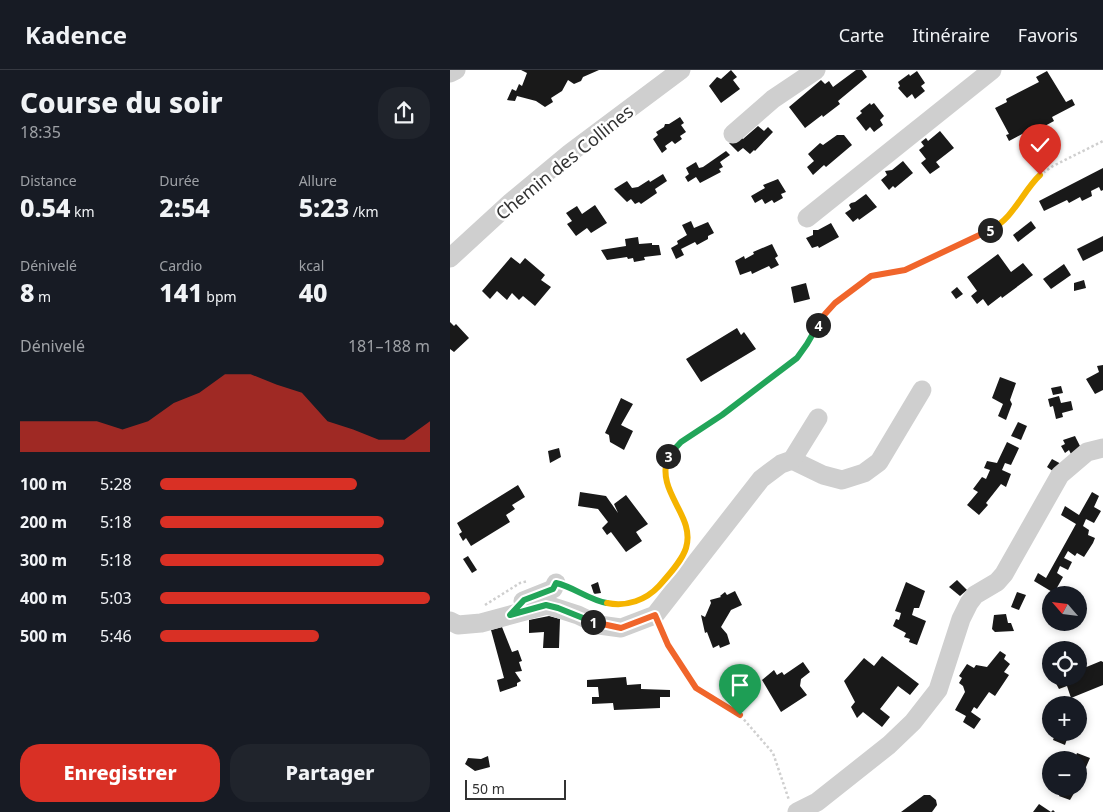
<!DOCTYPE html>
<html lang="fr">
<meta charset="utf-8">
<style>
:root{--surface:#171b24;--page:#20242c;--text:#f1f3f6;--muted:#9ea1a6;--line:#363941;--accent:#d93025}
body{margin:0;font-family:"Noto Sans",sans-serif;background:var(--page);color:var(--text);height:100vh;display:flex;flex-direction:column;font-size:19px;white-space:nowrap}
*{box-sizing:border-box;margin:0}
p{font-size:16px;color:var(--muted)}
.icon{flex:none;width:28px;height:28px;fill:none;stroke:currentColor;stroke-width:2;stroke-linecap:round;stroke-linejoin:round}
.map{position:relative;flex:1;overflow:hidden}
.panel{display:flex;flex-direction:column;background:var(--surface);width:450px}
.panel>*{flex:none}
.needle{width:32px;rotate:298deg}
.buttons{position:absolute;left:592px;top:516px;display:grid;gap:10px}
.buttons a{display:grid;place-items:center;width:45px;height:45px;border-radius:50%;background:var(--surface);box-shadow:0 2px 8px #0003;font-size:25px}
.scale{position:absolute;left:15px;bottom:12px;width:101px;box-sizing:border-box;padding-left:5px;border:2px solid #323232;border-top:0;font-size:14px;line-height:18px;white-space:nowrap;color:#323232;-webkit-text-stroke:4px #fff;paint-order:stroke}
.pin{position:absolute;display:grid;place-items:center;width:42px;height:42px;color:#fff;margin:-51px -21px;border-radius:50% 50% 50% 0;rotate:-45deg;box-shadow:0 0 5px #0007}
.pin .icon{rotate:45deg}
.km{position:absolute;width:25px;height:25px;margin:-12px;border-radius:50%;background:#222;color:#fff;font-size:14px;line-height:25px;text-align:center}
.round{display:grid;place-items:center;flex:none;width:52px;height:52px;border-radius:20px;background:var(--page)}
.head{display:flex;align-items:center;justify-content:space-between;height:85px;padding:0 20px}
h1{font-size:28px;font-weight:800;line-height:38px}
.metrics{display:grid;grid-template-columns:repeat(3,1fr);gap:8px;height:85px;padding:5px 20px}
.metrics div{display:grid;align-content:center}
.metrics b{font-size:25px;font-weight:800}
.metrics small{font-size:14px;font-weight:400}
.metrics p{font-size:14px}
.chart{height:140px;padding:10px 20px}
.chart p{display:flex;justify-content:space-between}
.chart svg{width:100%;height:90px;margin-top:5px;fill:var(--accent);opacity:.7}
.primary-button{display:flex;gap:10px;margin-top:auto;padding:10px 20px}
.primary-button a{flex:1;height:58px;border-radius:20px;background:var(--accent);color:#fff;font-size:20px;font-weight:800;line-height:58px;text-align:center}
.primary-button a+a{background:var(--page);color:var(--text)}
ul{padding:0 20px;list-style:none;font-size:16px}
li{display:grid;grid-template-columns:80px 60px 1fr;align-items:center;height:38px}
li i{height:12px;border-radius:6px;background:var(--accent)}
header{display:flex;align-items:center;gap:30px;box-sizing:border-box;height:70px;padding:0 25px;background:var(--surface);border-bottom:1px solid var(--line)}
header strong{font-size:24px}
nav{display:flex;gap:28px;margin-inline-start:auto;font-size:18px}
main{display:flex;flex:1;min-height:0}
.map>svg:first-child{display:block}
.building{fill:#191919}
.lines{fill:none;stroke-linecap:round;stroke-linejoin:round}
.path{stroke:#cfcfcf;stroke-width:2.5;stroke-dasharray:2.5 2.5;stroke-linecap:butt}
.minor{stroke:#cfcfcf;stroke-width:19}
.split-1-casing{stroke:#fff;stroke-width:10}
.split-2-casing{stroke:#fff;stroke-width:10}
.split-3-casing{stroke:#fff;stroke-width:10}
.split-4-casing{stroke:#fff;stroke-width:10}
.split-5-casing{stroke:#fff;stroke-width:10}
.split-6-casing{stroke:#fff;stroke-width:10}
.split-1{stroke:#f0652b;stroke-width:6}
.split-2{stroke:#22a559;stroke-width:6}
.split-3{stroke:#f5b400;stroke-width:6}
.split-4{stroke:#22a559;stroke-width:6}
.split-5{stroke:#f0652b;stroke-width:6}
.split-6{stroke:#f5b400;stroke-width:6}
.labels{text-anchor:middle;dominant-baseline:central;stroke-width:5;stroke-linejoin:round;paint-order:stroke}
.street-label{font-size:18px;fill:#323232;stroke:#fff}
</style>
<header>
<strong>Kadence</strong>
<nav><a>Carte</a><a>Itinéraire</a><a>Favoris</a></nav>
</header>
<main>
<section class="panel">
<div class="head"><div><h1>Course du soir</h1><p>18:35</p></div><a class="round"><svg class="icon" aria-label="share" viewBox="0 0 24 24"><path d="M12 15V3M7 8l5-5 5 5M5 13v7h14v-7"/></svg></a></div>
<div class="metrics">
<div><p>Distance</p><b>0.54<small> km</small></b></div>
<div><p>Durée</p><b>2:54</b></div>
<div><p>Allure</p><b>5:23<small> /km</small></b></div>
</div>
<div class="metrics">
<div><p>Dénivelé</p><b>8<small> m</small></b></div>
<div><p>Cardio</p><b>141<small> bpm</small></b></div>
<div><p>kcal</p><b>40</b></div>
</div>
<div class="chart"><p><span>Dénivelé</span>181–188 m</p>
<svg viewBox="0 0 160 44" preserveAspectRatio="none"><path d="M0 44V29L10 29L20 29L30 29L40 33L50 29L60 20L70 15L80 6L90 6L100 11L110 15L120 29L130 33L140 38L150 38L160 29V44z"/></svg>
</div>
<ul>
<li><b>100 m</b>5:28<i style="width:73%"></i></li>
<li><b>200 m</b>5:18<i style="width:83%"></i></li>
<li><b>300 m</b>5:18<i style="width:83%"></i></li>
<li><b>400 m</b>5:03<i style="width:100%"></i></li>
<li><b>500 m</b>5:46<i style="width:59%"></i></li>
</ul>
<div class="primary-button"><a>Enregistrer</a><a>Partager</a></div>
</section>
<div class="map">
<svg width="653" height="742" viewBox="0 0 653 742">
<rect width="100%" height="100%" fill="#fff"/>
<g class="building">
<polygon points="71,0 149,0 133,7 131,11 124,14 118,10 112,21 101,28 103,32 95,37 86,31 67,26 65,31 57,30 62,19 66,21 69,14 72,16 77,3"/>
<polygon points="281,0 287,7 283,10 290,19 271,33 259,16 267,7 271,9"/>
<polygon points="406,0 412,0 417,7 388,31 390,34 373,47 372,45 355,58 339,37 371,10 375,14 379,11 383,17"/>
<polygon points="467,1 475,13 471,16 475,21 465,29 462,24 457,28 448,18 450,16 448,12 459,4 460,6"/>
<polygon points="597,1 616,32 622,29 625,35 602,47 604,51 582,63 580,60 559,71 556,65 559,64 545,38 557,32 556,29 589,12 586,7"/>
<polygon points="420,33 421,35 424,33 434,46 430,50 433,55 424,62 420,57 416,61 406,48 412,43 410,41"/>
<polygon points="230,47 234,53 231,55 236,62 230,66 232,69 225,74 222,71 215,76 217,79 212,83 203,69 208,65 206,62 214,57 215,54 219,54"/>
<polygon points="308,56 314,61 318,57 323,62 305,81 304,80 300,84 293,78 288,82 279,73 288,64 293,69"/>
<polygon points="490,61 504,78 486,92 490,97 480,104 471,93 476,89 469,80 474,76 471,72 476,68 478,71"/>
<polygon points="387,65 394,65 402,75 376,97 374,95 363,105 357,97 364,91 358,84 370,73 373,75"/>
<polygon points="276,81 280,85 270,92 273,97 269,99 271,102 250,113 246,107 238,112 235,107 239,104 236,98 246,92 249,98 253,97"/>
<polygon points="453,91 463,103 445,118 443,116 439,120 431,110 437,105 435,101 442,100"/>
<polygon points="653,98 653,120 651,121 649,117 641,121 642,126 632,131 630,127 619,133 617,130 594,141 589,131"/>
<polygon points="213,104 217,111 205,119 207,123 191,134 189,132 185,134 181,129 177,132 164,119 177,111 182,118 188,117 199,110 200,112"/>
<polygon points="328,109 336,122 331,124 333,128 324,133 322,130 315,134 312,129 305,133 301,126 315,118 313,115"/>
<polygon points="416,124 427,137 409,150 408,148 403,152 395,143 401,139 399,135 401,133 405,132"/>
<polygon points="145,135 157,153 141,163 137,158 126,166 117,154 122,151 116,143 127,136 132,144"/>
<polygon points="241,151 244,158 258,152 264,163 258,166 258,169 247,175 245,172 231,179 234,185 226,189 221,178 228,174 227,171 237,165 232,155"/>
<polygon points="581,151 586,158 568,172 563,165"/>
<polygon points="381,153 389,167 369,178 368,176 362,178 356,168 363,165 363,160 368,160"/>
<polygon points="653,166 653,181 633,191 627,179"/>
<polygon points="188,167 189,174 202,173 202,175 209,175 211,185 194,187 195,190 184,192 183,188 178,189 177,187 157,190 151,180 176,176 175,169"/>
<polygon points="322,174 328,186 325,188 329,195 321,199 319,196 302,204 301,201 290,205 285,191 294,186 295,189 304,184 303,182"/>
<polygon points="548,184 561,202 573,193 583,205 552,228 551,226 538,236 533,229 527,234 521,226 527,221 517,207"/>
<polygon points="61,187 70,194 75,188 95,205 91,210 101,217 85,236 73,226 69,230 62,223 57,230 47,221 40,229 32,221"/>
<polygon points="614,194 621,205 601,219 593,209"/>
<polygon points="634,210 636,218 624,221 624,213"/>
<polygon points="356,213 360,229 344,233 341,217"/>
<polygon points="507,217 513,224 506,229 501,222"/>
<polygon points="0,252 4,256 6,254 19,268 4,282 0,279"/>
<polygon points="287,258 291,265 294,262 306,279 251,312 236,289"/>
<polygon points="653,295 653,320 645,324 636,309 649,302 647,296"/>
<polygon points="550,307 566,313 560,330 562,334 556,350 548,346 553,334 542,328"/>
<polygon points="611,316 613,323 603,325 601,318"/>
<polygon points="609,326 611,333 621,331 623,340 612,343 613,347 606,349 603,336 600,337 598,329"/>
<polygon points="171,328 183,334 171,355 183,361 174,380 160,372 159,365 155,363"/>
<polygon points="568,352 577,356 571,370 561,366"/>
<polygon points="625,366 632,380 622,386 619,380 615,383 611,376 615,374 613,370"/>
<polygon points="557,372 569,378 561,395 555,393 552,400 561,404 556,417 551,414 536,433 538,435 529,445 517,435 528,422 523,419 532,407 536,409 540,400 534,398 537,391 547,393"/>
<polygon points="109,378 111,387 100,393 98,381"/>
<polygon points="602,389 613,395 607,404 597,397"/>
<polygon points="68,415 75,427 62,435 65,439 56,445 60,452 21,476 16,468 13,471 9,464 12,462 7,453"/>
<polygon points="130,422 156,426 168,443 164,434 176,425 198,454 186,462 192,471 176,482 161,462 157,465 152,458 158,452 148,439 128,436"/>
<polygon points="642,422 649,426 644,437 651,441 644,453 636,449 633,456 639,460 638,465 645,468 643,473 634,487 627,483 625,486 618,481 614,488 622,492 618,500 610,496 607,503 613,507 604,523 584,511 588,503 596,508 626,454 611,445 615,436 629,445"/>
<polygon points="18,486 27,500 22,503 13,489"/>
<polygon points="507,510 517,520 510,526 499,517"/>
<polygon points="148,512 151,523 144,524 141,515"/>
<polygon points="456,512 475,521 469,538 464,538 462,545 476,551 467,575 459,572 460,569 454,567 456,563 443,556 446,549 449,550 451,543 445,541"/>
<polygon points="285,521 292,535 281,540 271,557 277,564 280,574 270,578 269,575 263,578 257,562 255,563 251,545 255,547 261,533 260,530 271,527 270,526 275,522 277,525"/>
<polygon points="567,522 576,525 569,540 561,537"/>
<polygon points="556,544 558,553 561,553 564,561 545,562 542,559 544,545"/>
<polygon points="99,546 110,549 109,578 93,578 94,562 79,563 79,550"/>
<polygon points="52,557 62,582 68,580 72,591 69,592 72,601 65,602 71,611 67,613 67,616 50,622 47,610 54,608 41,560"/>
<polygon points="550,581 556,585 554,589 560,594 554,602 559,605 545,626 539,622 527,639 524,637 521,642 531,649 524,659 513,652 516,646 505,640 515,622 513,616 509,613 512,608 509,606 517,594 524,598 526,595 537,597"/>
<polygon points="432,586 469,614 460,625 448,616 430,639 440,647 432,657 413,642 407,648 401,637 405,632 394,611 414,588 424,596"/>
<polygon points="651,591 653,592 653,615 621,628 617,616 609,619 603,608 613,608 615,612 629,608 629,595 632,594 634,598"/>
<polygon points="353,592 360,602 351,609 350,616 357,625 331,642 312,610 324,600 327,605 332,602 334,605"/>
<polygon points="176,607 177,615 191,614 191,619 220,620 220,627 210,627 210,638 164,640 163,633 142,634 142,627 149,627 148,617 137,617 137,610"/>
<polygon points="292,617 299,622 290,632 284,627"/>
<polygon points="606,662 619,663 615,675 603,670"/>
<polygon points="627,683 640,688 629,713 629,690 624,690"/>
<polygon points="38,686 40,697 25,701 15,694 18,688 31,689"/>
<polygon points="612,718 627,718 620,730 609,726"/>
<polygon points="474,725 480,725 486,730 487,735 482,742 451,742"/>
<polygon points="589,734 601,742 603,740 605,742 583,742"/>
</g>
<g class="lines">
<g class="path">
<polyline points="236,479 236,463 232,445 215,411 215,396 219,384 231,371 272,345 347,288 357,274 375,244 385,233 421,206 455,199 548,156 573,127 581,113 590,105 603,96 653,71"/>
<path d="M119,517C149,533 168,542 200,524"/>
<polyline points="35,535 70,513 78,511"/>
<polyline points="212,560 219,575 246,618 290,645 323,683 339,730"/>
</g>
<g class="minor">
<polyline points="0,3 6,0"/>
<polyline points="283,64 323,29 366,0"/>
<polyline points="357,148 542,0"/>
<polyline points="0,188 61,132 120,83 231,0"/>
<polyline points="342,390 373,405 392,410 414,403 429,392 472,320"/>
<polyline points="73,531 103,519 106,513"/>
<polyline points="0,551 8,555 31,553 97,535 128,545 149,555 171,558 205,545 311,409 331,394 342,390 368,348"/>
<polyline points="347,742 367,732 439,675 463,652 488,620 511,549 519,533 525,525 547,512 554,504 610,405 637,382 653,378"/>
</g>
</g>
<g class="lines">
<defs>
<polyline id="split-1" points="143,552 171,558 205,545 218,575 246,618 290,645"/>
<path id="split-2" d="M143,552L108,538L96,535L60,545L74,530L103,519L106,513C124,517 139,530 157,533"/>
<path id="split-3" d="M157,533C177,537 196,530 209,516C218,506 232,491 236,478C246,445 205,423 218,386"/>
<polyline id="split-4" points="218,386 231,372 272,345 347,288 357,274 368,255"/>
<polyline id="split-5" points="368,255 375,244 385,233 421,206 455,200 540,160"/>
<path id="split-6" d="M540,160C564,148 572,122 590,105"/>
</defs>
<use href="#split-1" class="split-1-casing"/>
<use href="#split-2" class="split-2-casing"/>
<use href="#split-3" class="split-3-casing"/>
<use href="#split-4" class="split-4-casing"/>
<use href="#split-5" class="split-5-casing"/>
<use href="#split-6" class="split-6-casing"/>
<use href="#split-1" class="split-1"/>
<use href="#split-2" class="split-2"/>
<use href="#split-3" class="split-3"/>
<use href="#split-4" class="split-4"/>
<use href="#split-5" class="split-5"/>
<use href="#split-6" class="split-6"/>
</g>
<g class="labels">
<g class="street-label">
<text transform="translate(114 92) rotate(-39)">Chemin des Collines</text>
</g>
</g>
</svg>
<div class="buttons">
<a><svg class="needle" viewBox="-14 -14 28 28"><path d="M0-13l5 13h-10z" fill="#e53935"/><path d="M0 13l5-13h-10z" fill="#9ea1a6"/></svg></a>
<a><svg class="icon" aria-label="locate" viewBox="0 0 24 24"><circle cx="12" cy="12" r="6"/><path d="M12 2v4M12 18v4M2 12h4M18 12h4"/></svg></a>
<a>+</a>
<a>−</a>
</div>
<div class="scale">50 m</div>
<div class="pin" style="left:290px;top:645px;background:#1e9e55"><svg class="icon" aria-label="arrive" viewBox="0 0 24 24"><path d="M6 21V4h12l-3 4 3 4H6"/></svg></div>
<div class="pin" style="left:590px;top:105px;background:#d93025"><svg class="icon" aria-label="check" viewBox="0 0 24 24"><path d="M5 12l5 5 9-10"/></svg></div>
<b class="km" style="left:143px;top:552px">1</b>
<b class="km" style="left:218px;top:386px">3</b>
<b class="km" style="left:368px;top:255px">4</b>
<b class="km" style="left:540px;top:160px">5</b>
</div>
</main>
